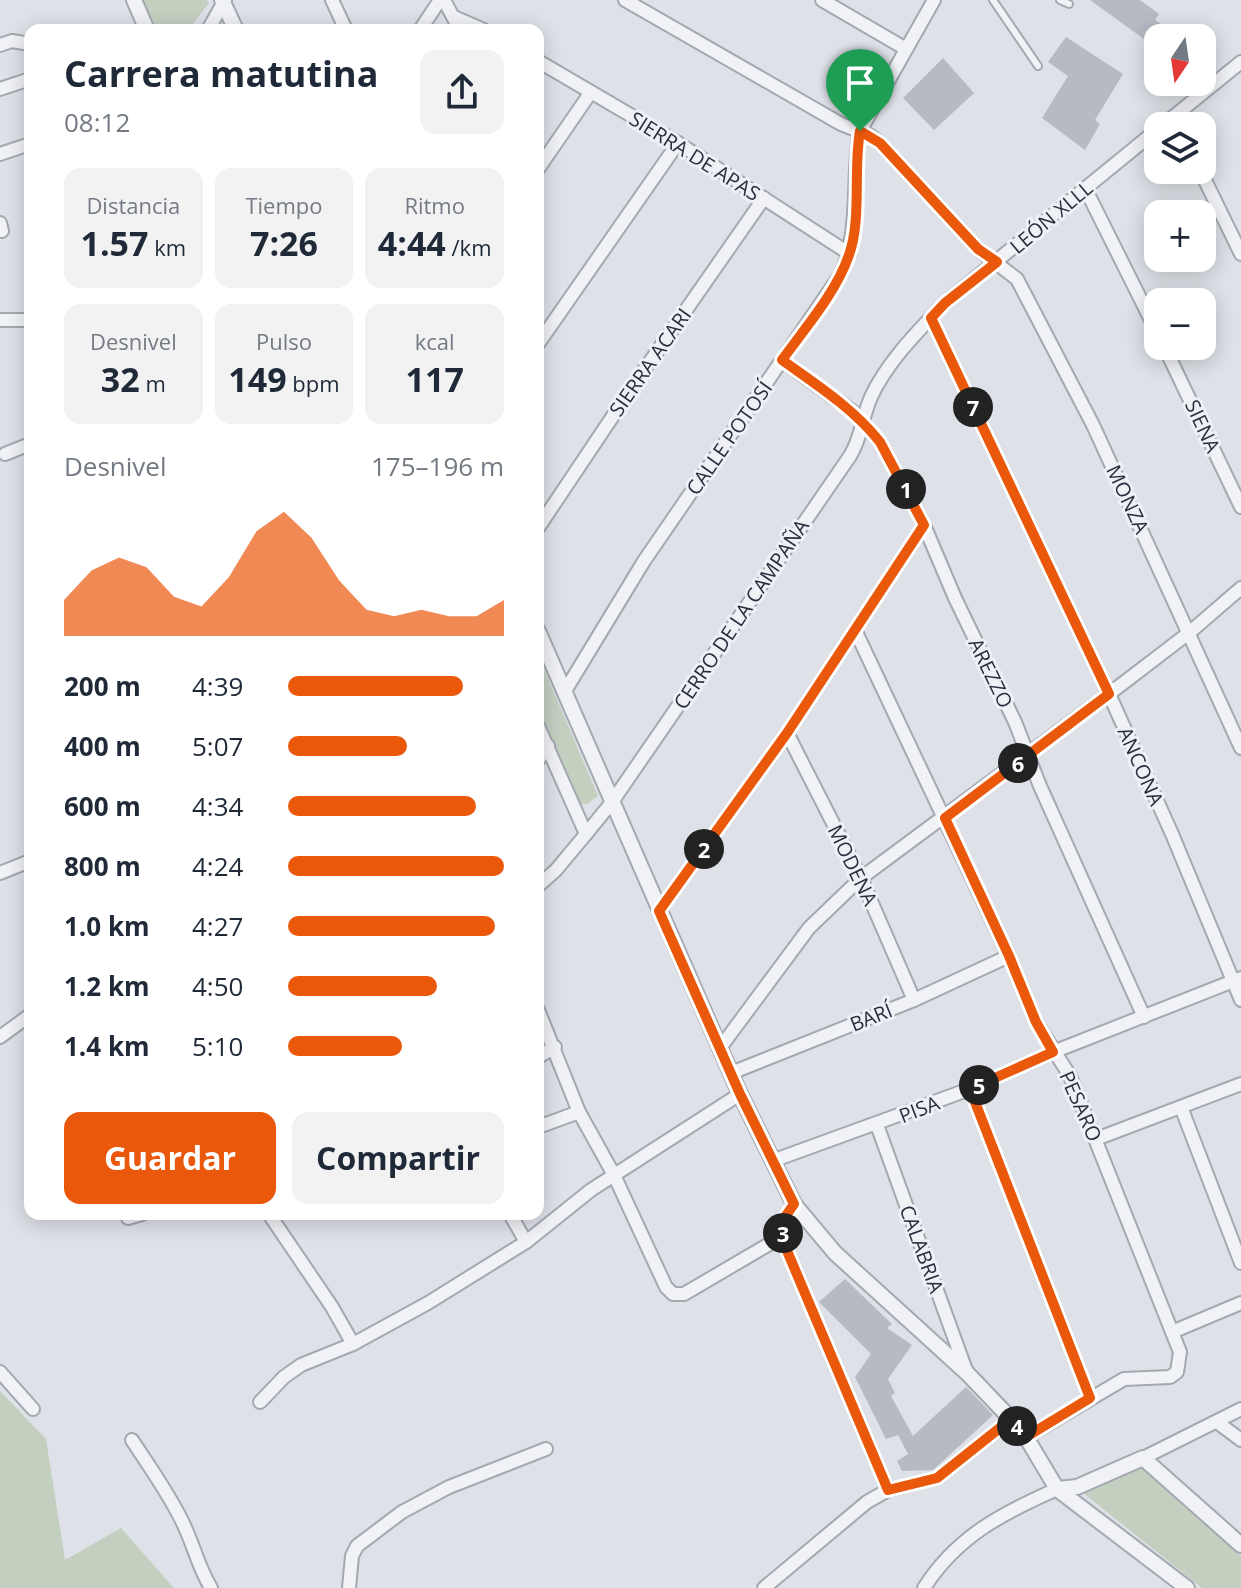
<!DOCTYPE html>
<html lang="es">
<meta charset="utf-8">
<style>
:root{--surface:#fff;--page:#f2f2f3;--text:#1f2937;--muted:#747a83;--accent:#ea580c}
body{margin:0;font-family:"Open Sans",sans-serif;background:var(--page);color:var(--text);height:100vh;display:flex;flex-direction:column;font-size:30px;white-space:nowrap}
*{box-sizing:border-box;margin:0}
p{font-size:26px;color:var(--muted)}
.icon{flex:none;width:44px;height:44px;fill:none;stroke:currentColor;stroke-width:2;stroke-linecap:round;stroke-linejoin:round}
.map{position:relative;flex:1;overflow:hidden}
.drawer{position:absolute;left:24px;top:24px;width:520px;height:1196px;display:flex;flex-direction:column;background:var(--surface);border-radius:16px;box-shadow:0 4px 20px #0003}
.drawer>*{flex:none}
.needle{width:52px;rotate:193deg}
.tools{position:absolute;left:1144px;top:24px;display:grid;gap:16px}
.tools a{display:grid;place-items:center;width:72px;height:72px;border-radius:16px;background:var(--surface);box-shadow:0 4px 20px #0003;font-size:40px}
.pin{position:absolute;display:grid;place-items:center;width:68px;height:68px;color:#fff;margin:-82px -34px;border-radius:50% 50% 50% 0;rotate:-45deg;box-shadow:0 0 8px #0007}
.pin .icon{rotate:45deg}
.km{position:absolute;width:40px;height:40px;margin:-20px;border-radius:50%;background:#222;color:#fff;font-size:22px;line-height:40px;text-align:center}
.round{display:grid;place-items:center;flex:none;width:84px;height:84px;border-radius:16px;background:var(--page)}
.head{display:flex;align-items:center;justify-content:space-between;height:136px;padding:0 40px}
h1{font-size:36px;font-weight:700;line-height:60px}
.figures{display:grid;grid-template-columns:repeat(3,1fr);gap:12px;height:136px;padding:8px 40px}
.figures div{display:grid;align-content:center;border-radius:16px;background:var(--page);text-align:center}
.figures b{font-size:34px;font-weight:700}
.figures small{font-size:22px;font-weight:400}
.figures p{font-size:22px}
.chart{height:224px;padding:16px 40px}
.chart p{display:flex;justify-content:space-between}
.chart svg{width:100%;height:144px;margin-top:8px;fill:var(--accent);opacity:.7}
.action{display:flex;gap:16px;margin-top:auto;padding:16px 40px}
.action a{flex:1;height:92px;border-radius:16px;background:var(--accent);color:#fff;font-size:32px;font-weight:700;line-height:92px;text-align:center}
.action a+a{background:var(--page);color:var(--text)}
ul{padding:0 40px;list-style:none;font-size:26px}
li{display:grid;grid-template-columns:128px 96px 1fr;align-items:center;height:60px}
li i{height:20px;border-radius:10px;background:var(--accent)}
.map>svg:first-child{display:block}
.green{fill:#c3d0c0}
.building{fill:#b6bac3}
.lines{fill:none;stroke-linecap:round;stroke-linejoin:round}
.service-casing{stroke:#a4a8b1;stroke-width:10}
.minor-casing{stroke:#a4a8b1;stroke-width:16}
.tertiary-casing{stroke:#a4a8b1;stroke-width:18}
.service{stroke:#f1f2f5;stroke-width:6}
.minor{stroke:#f1f2f5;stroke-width:12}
.tertiary{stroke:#f1f2f5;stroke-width:14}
.route-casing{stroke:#fff;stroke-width:16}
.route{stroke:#ea580c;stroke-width:10}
.labels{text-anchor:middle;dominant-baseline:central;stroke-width:6;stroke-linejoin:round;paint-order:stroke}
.street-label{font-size:20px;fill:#282e3d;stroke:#eef0f5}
</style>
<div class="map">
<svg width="1241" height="1588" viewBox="0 0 1241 1588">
<rect width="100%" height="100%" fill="#dee1e7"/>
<g class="green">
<polygon points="143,0 207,0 209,3 188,30 157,30"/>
<polygon points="538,655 598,796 587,804 580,804 572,797 553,744 538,715"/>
<polygon points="0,1391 46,1439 65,1560 121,1528 174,1588 0,1588"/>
<polygon points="1138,1465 1241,1556 1241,1588 1202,1588 1082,1492"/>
</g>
<g class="building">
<polygon points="1090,0 1140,0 1159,14 1155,20 1183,38 1158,38 1158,75 1144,65 1155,47"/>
<polygon points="1066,37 1123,74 1095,120 1100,124 1085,150 1042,118 1068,76 1048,62"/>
<polygon points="943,58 974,93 934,130 903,98"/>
<polygon points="845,1279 892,1324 887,1328 912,1345 888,1379 895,1393 891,1396 913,1436 966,1387 993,1415 933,1470 902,1471 897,1461 908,1454 898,1435 886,1439 855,1377 871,1354 819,1302"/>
</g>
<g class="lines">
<defs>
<g id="service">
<polyline points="993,0 1038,66"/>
<polyline points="1060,0 1069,4"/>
</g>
<g id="minor">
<polyline points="332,0 346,30"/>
<polyline points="444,0 460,30"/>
<polyline points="625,0 841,124 871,136 880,143 978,249 1017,279 1093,425 1241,748"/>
<polyline points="822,0 906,49"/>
<polyline points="454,17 484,30"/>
<polyline points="208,30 225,0"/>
<polyline points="420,30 440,0"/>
<polyline points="0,45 12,41 30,44"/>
<polyline points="538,61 678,143 850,254"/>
<polyline points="0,89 30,79"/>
<polyline points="1162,126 1241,62"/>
<polyline points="0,154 30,144"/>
<polyline points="538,169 591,92"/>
<polyline points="1200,170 1241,254"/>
<polyline points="1085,188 1158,334"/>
<polyline points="0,223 2,231"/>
<polyline points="931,318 1109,694 1172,834 1241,1000"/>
<polyline points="0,320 30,320"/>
<polyline points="538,344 678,143"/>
<polyline points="1164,346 1241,507"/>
<polyline points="782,360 852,411 880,442 924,525 955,598 1015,722 1040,786 1144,1017"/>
<polyline points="5,454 30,444"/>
<polyline points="538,528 631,389 764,198"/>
<polyline points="856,632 1009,956 1036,1022 1070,1076 1180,1352 1177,1372 1170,1377 1124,1379 1026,1437"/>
<path d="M565,691L644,561L841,274C861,228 851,179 860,131L934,0"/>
<path d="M538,726L586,834L612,802L850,456C862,437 862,417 871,397C887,362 919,330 945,303L1158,129"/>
<polyline points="787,733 861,878 914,1000"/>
<polyline points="538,760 548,746"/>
<polyline points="0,873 30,861"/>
<polyline points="538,886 556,870 586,834"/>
<polyline points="659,911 787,733 924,525"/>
<polyline points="538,1010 579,1112 614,1175 666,1287 673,1294 684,1294 783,1236"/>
<polyline points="0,1037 30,1015"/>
<polyline points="720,1048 809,928 861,878 1109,694 1190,632 1241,588"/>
<polyline points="538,1057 555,1047"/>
<polyline points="731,1073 914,1000 1009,956"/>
<polyline points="970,1089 1090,1398"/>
<polyline points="1181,1107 1241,1263"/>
<polyline points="877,1125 967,1373"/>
<polyline points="538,1127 579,1112"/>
<polyline points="1096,1139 1241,1084"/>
<polyline points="772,1161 970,1089 1053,1052 1241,978"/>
<polyline points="794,1204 783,1220 785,1246 888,1490"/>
<polyline points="269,1214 332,1307 353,1344"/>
<polyline points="510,1214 526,1242"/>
<polyline points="128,1218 142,1214"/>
<polyline points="1172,1332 1241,1303"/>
<polyline points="0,1372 33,1409"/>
<polyline points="260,1402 284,1377 301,1365 353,1344 428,1303 526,1242 591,1190 740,1094"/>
<polyline points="1217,1422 1241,1440"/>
<path d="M132,1440C149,1466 167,1491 181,1519C193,1542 198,1567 211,1588"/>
<polyline points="1143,1458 1241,1409"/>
<polyline points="349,1588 352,1556 357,1546 402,1512 449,1487 546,1449"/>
<polyline points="764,1588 867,1502 888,1490 937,1478 1011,1419"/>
<path d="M924,1588C957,1536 1003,1513 1057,1489"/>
</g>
<g id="tertiary">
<polyline points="134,0 147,30"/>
<polyline points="222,0 236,30"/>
<polyline points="538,631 740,1094 794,1204 835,1253 967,1373 1011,1419 1026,1437 1057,1489 1187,1588"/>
<polyline points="1057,1489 1077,1487 1143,1458 1241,1545"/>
</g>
</defs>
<use href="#service" class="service-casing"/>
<use href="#minor" class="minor-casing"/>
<use href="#tertiary" class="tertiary-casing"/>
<use href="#service" class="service"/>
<use href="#minor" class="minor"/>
<use href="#tertiary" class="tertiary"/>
</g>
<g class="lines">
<defs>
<path id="route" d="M860,131L880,143L978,249L997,262L945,303L931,318L1109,694L945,818L1009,956L1036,1022L1053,1052L970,1089L1090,1398L1026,1437L1011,1419L937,1478L888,1490L785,1246L783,1220L794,1204L740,1094L659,911L787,733L924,525L880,442C853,408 817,385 782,360C805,328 836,293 849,255C862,218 853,170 860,131Z"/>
</defs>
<use href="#route" class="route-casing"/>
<use href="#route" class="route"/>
</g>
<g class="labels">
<g class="street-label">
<text transform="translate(695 156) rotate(32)">SIERRA DE APAS</text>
<text transform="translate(1051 217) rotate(-40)">LEÓN XLLL</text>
<text transform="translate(650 362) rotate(-55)">SIERRA ACARI</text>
<text transform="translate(1203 426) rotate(65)">SIENA</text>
<text transform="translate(729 438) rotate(-55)">CALLE POTOSÍ</text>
<text transform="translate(1128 499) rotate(65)">MONZA</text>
<text transform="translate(741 614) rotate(-56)">CERRO DE LA CAMPAÑA</text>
<text transform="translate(991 673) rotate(64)">AREZZO</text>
<text transform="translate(1141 766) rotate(66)">ANCONA</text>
<text transform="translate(853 865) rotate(64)">MODENA</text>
<text transform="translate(871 1017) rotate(-22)">BARÍ</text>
<text transform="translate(1081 1106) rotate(66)">PESARO</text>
<text transform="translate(919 1109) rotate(-21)">PISA</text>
<text transform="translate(922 1249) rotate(70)">CALABRIA</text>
</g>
</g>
</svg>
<div class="tools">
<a><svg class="needle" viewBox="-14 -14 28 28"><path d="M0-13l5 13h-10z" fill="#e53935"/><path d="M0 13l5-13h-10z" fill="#747a83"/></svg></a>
<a><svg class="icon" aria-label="layers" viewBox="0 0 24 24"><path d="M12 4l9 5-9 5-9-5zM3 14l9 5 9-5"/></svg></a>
<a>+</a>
<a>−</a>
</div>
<div class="pin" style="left:860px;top:131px;background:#1e9e55"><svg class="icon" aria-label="arrive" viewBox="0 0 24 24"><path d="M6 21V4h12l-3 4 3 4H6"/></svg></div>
<b class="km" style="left:906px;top:489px">1</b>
<b class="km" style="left:704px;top:849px">2</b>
<b class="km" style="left:783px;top:1233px">3</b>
<b class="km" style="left:1017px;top:1426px">4</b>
<b class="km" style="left:979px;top:1085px">5</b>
<b class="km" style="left:1018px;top:763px">6</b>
<b class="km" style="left:973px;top:407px">7</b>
<section class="drawer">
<div class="head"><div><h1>Carrera matutina</h1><p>08:12</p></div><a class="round"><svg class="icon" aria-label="share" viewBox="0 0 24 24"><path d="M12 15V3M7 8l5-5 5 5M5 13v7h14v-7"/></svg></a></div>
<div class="figures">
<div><p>Distancia</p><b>1.57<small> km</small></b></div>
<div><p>Tiempo</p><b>7:26</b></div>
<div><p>Ritmo</p><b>4:44<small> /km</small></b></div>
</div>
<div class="figures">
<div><p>Desnivel</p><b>32<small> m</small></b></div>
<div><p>Pulso</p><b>149<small> bpm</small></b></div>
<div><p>kcal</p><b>117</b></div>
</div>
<div class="chart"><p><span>Desnivel</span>175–196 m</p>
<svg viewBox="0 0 160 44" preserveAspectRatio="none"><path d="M0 44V33L10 24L20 20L30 23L40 32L50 35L60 26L70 12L80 6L90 14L100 27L110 36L120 38L130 36L140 38L150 38L160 33V44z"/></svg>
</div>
<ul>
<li><b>200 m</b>4:39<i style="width:81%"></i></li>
<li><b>400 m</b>5:07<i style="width:55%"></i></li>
<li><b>600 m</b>4:34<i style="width:87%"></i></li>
<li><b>800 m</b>4:24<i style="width:100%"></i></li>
<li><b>1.0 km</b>4:27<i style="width:96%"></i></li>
<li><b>1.2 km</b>4:50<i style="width:69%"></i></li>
<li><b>1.4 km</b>5:10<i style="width:53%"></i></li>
</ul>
<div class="action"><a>Guardar</a><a>Compartir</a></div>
</section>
</div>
